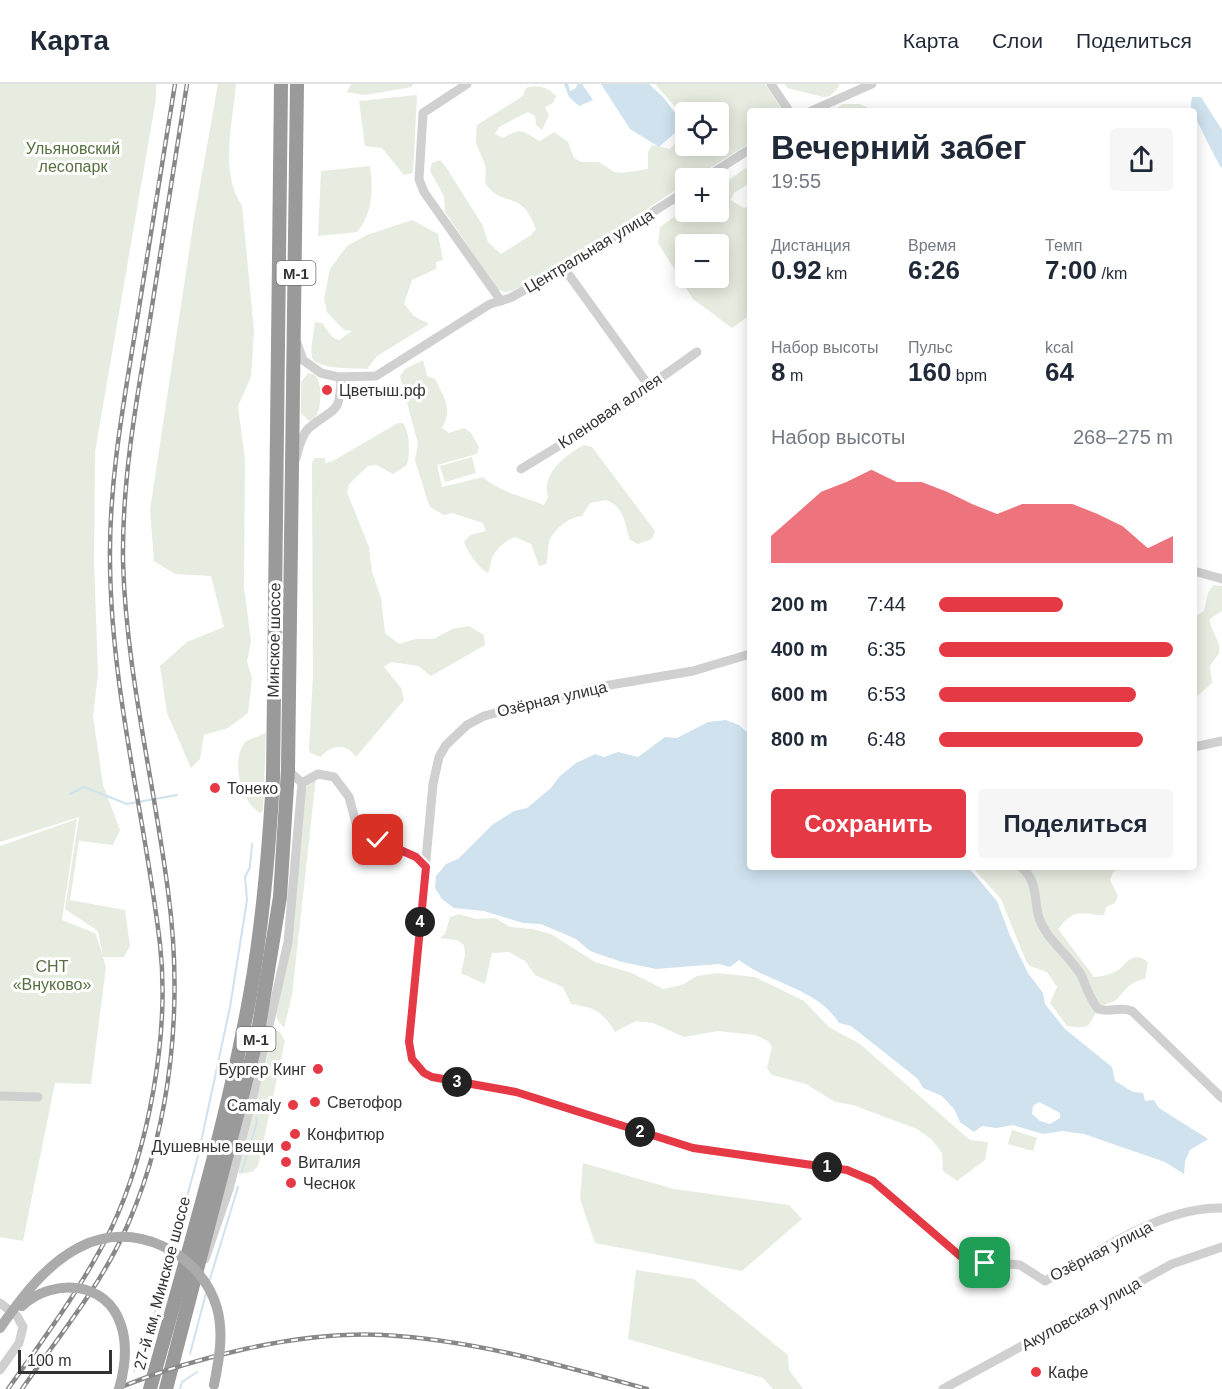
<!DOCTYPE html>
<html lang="ru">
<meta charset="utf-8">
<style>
:root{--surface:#fff;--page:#f6f6f7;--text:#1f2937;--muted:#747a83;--line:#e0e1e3;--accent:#e63946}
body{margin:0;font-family:Helvetica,sans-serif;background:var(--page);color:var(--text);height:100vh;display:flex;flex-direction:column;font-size:22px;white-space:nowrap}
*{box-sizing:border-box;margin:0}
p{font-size:20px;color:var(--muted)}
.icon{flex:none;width:33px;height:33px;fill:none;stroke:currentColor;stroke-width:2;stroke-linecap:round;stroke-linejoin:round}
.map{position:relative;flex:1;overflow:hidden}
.details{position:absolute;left:747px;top:24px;width:450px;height:762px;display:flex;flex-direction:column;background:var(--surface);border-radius:6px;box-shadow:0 3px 15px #0003}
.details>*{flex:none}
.buttons{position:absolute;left:675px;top:18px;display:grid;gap:12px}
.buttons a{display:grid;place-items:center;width:54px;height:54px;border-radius:6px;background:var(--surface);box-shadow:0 3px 15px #0003;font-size:30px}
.scale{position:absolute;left:18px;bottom:15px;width:94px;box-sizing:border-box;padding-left:6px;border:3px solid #333;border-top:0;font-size:16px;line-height:21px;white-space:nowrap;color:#333;-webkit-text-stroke:4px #fff;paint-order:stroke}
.pin{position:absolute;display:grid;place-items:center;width:51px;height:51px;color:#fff;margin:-26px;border-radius:12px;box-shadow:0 3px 9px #0006}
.km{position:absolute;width:30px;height:30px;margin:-15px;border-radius:50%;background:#222;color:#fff;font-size:16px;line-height:30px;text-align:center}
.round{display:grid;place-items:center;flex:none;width:63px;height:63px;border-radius:6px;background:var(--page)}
.overview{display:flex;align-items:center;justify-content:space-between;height:102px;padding:0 24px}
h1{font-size:33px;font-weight:700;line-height:45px}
.stats{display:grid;grid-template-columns:repeat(3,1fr);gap:9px;height:102px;padding:6px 24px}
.stats div{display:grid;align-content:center}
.stats b{font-size:26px;font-weight:700}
.stats small{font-size:16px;font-weight:400}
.stats p{font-size:16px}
.chart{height:168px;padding:12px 24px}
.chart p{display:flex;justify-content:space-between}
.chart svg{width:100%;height:108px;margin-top:6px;fill:var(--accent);opacity:.7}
.button{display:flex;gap:12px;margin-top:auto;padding:12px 24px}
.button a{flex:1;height:69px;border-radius:6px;background:var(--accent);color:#fff;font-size:24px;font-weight:700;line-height:69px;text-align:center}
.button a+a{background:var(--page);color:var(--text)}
ul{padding:0 24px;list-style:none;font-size:20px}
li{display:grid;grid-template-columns:96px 72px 1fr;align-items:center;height:45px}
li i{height:15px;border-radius:8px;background:var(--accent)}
header{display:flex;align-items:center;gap:36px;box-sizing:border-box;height:84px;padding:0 30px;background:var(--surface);border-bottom:2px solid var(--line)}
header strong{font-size:28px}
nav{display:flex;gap:33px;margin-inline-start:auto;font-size:21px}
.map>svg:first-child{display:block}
.green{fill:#e6ecdf;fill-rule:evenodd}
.water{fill:#cfe2ee;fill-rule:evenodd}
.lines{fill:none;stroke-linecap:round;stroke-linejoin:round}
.stream{stroke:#cfe2ee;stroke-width:2}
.minor{stroke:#d0d0d0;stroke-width:9}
.highway{stroke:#9a9a9a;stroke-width:14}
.rail-casing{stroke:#888;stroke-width:4.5}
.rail{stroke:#fff;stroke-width:2;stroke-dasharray:7;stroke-linecap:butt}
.major-bridge{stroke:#ababab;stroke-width:10}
.route-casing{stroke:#fff;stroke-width:12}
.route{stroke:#e63946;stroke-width:8}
.poi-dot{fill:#e63946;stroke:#fff;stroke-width:2}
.labels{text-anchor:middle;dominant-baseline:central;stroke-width:6;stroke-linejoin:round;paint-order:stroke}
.shield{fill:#fff;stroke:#707070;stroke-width:1.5}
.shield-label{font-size:15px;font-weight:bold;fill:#333}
.park-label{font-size:16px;fill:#56703f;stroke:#fff}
.street-label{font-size:16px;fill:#333;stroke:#fff}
.poi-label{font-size:16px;fill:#333;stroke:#fff;text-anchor:start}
</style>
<header>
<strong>Карта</strong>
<nav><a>Карта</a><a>Слои</a><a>Поделиться</a></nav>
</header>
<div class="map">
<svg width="1222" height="1305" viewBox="0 0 1222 1305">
<rect width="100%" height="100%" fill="#fff"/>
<g class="green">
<polygon points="0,0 156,0 156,15 95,368 94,478 98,590 93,632 103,701 120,746 113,761 79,757 70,816 125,826 130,862 124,873 103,873 106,883 91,1000 55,999 23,1157 0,1153 0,762 77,735 62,836 95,849 103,871 98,847 65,825 79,733 0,758"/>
<path d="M218,0H236C233,37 219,90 242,121L254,247L251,293L238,322L245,377L244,503L251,558L247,577L252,594L248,629L228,644L204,651L200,675L191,684L167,629L160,582L187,558L224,543L211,492L175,490L154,477L150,426L194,135Z"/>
<polygon points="351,0 413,0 412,3 365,11 347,8"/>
<path d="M655,0H765L783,27H750V59L694,94H686L685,100L561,181L512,207L504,208L497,205L445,128L444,112L430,87L432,79L440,76L446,83L483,142L488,158L501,170L531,151L536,145C521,105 506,124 488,103C482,97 488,88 485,81C478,59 474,67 477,41L523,12L526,4C537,0 548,3 556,12L553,19L545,23L549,31L542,46L536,41L535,32L528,28L499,43L495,50L503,54C524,42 522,48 540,57L554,48L568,58L574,74L581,78H599L614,88L622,89L648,85V68L652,61L670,65L685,49L686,62H718V28H686L685,34Z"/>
<polygon points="785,0 839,0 839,2 830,12 823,13 787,4"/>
<polygon points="417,11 413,89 404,91 382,64 365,62 359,17"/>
<polygon points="843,20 860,20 875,27 832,27"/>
<path d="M750,81V99L734,109L730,116L744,124L750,121V231L732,244L693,215L658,159L660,143L685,125L686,128H718L719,103ZM686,160H718V194H686Z"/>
<path d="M370,82C373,106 373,129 357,148L318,152L321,87Z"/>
<path d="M412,136L438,150L443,176L436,178V185L412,196L404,220L414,232L429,240L377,272L367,285C355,284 316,286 312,273C310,264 314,248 315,238L322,239L332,253L339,256L352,247L344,246L327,228L324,215L330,185L347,162L367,151Z"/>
<path d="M423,276L427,292L435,295C444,313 453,325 442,344L449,349L464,344L471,349L479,363L477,370L437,381L442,403L483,393C501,409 523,412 544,421L548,413C541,390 565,371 584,361L592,363L655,447L652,455L638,460L630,456C624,439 625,423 606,416L590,419L582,432C569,433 556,444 550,455C547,461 549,473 546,480L539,482L531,460L515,453C507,455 495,466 492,474C490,479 491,483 488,489C478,483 468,469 464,458L470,451L486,447L483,439L452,429L444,431L430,423L427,415L415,376L418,360L400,292L405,285Z"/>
<path d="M308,289L315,291C323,301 322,325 314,335L309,337L301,329V298Z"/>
<path d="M398,339H403C410,349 410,369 407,381L393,390L377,381L368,382L349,400L347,408L369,463L372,488L381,514L385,549L399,560L416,555H434L452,545L469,542L484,551L485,561L431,592L418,582L391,578L384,583L401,604L404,616L356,673C346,659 332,660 321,673L310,669L309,664L313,592L312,379L315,374H325V379L333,377Z"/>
<polygon points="472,373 476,389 445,398 440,382"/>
<path d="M1213,501L1222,502V527L1210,535C1210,547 1222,558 1219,569C1216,574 1213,577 1210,582L1212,599L1194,615V533L1204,527L1208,509Z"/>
<path d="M266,649L263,727L260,729C240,717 230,675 246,657Z"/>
<polygon points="316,693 292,911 284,944 277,935 276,926 293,843 305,704"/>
<path d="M972,783H1123L1113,788L1110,796L1118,812L1115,819L1106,823L1104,831C1079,831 1077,822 1058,845L1094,893C1101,893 1116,889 1121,884C1130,874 1135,869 1148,878L1145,895C1130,898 1128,903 1118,914C1114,919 1106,919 1101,923C1086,937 1097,947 1067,942L1050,919L1057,903L1047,888L1030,882L1026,877L1001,815Z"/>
<path d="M459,830L476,835L495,834L510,843L532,845L551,850L595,878L632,889L663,905L682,901L697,892L717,889L755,893L804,917L829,943L860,960L970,1056L988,1058L985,1076L957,1097L943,1087L942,1069L931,1055L917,1045L853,1021L835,1018L806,1000L772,991L767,984L772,963L768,957L755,951L718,947L684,953L653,939L636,937L615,948C602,927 596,924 571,920L563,903L535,891L525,877L509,868L492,869L485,900L461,889L465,871L464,861L457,856L439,854L445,850L450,833Z"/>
<polygon points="274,946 280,948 285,957 258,1082 252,1088 240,1090 238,1088"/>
<polygon points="1012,1046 1037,1054 1033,1067 1008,1060"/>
<polygon points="583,1079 674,1105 789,1121 802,1135 742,1187 595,1159 580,1115"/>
<polygon points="636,1186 694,1195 788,1271 789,1286 803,1305 773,1305 763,1294 628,1255"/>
</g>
<g class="water">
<polygon points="564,0 568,0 570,7 576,4 577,0 582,0 593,16 579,22 569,13"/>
<polygon points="601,0 649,0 664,14 684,41 659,63 630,45"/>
<path d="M1192,13H1201L1222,46V84C1219,82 1193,29 1191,23C1190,20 1192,16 1192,13Z"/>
<path d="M726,636L739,641L750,651V783H968L997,817L1010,852L1028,889L1043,909L1045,920L1065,945L1112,983L1115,997L1133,1008L1143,1009L1145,1017L1154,1016L1159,1024L1208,1055L1190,1066L1185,1077L1184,1090L1165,1078L1084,1050L1062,1047L1043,1050L1013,1041L996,1044L982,1042L974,1048L960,1038L954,1025L942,1012L923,1004L918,995L851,942L839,939C817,904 770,900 739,876L730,883L719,880L656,885L622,878L590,867L576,855L541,840L523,839L484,827L454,824L442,815L435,804L436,792L446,780L458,775L492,741L514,727L527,724L551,704L559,693L576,679L595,670L604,673L618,668L638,673L665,653L677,654L708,638ZM1039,1018L1060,1029V1034L1050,1040L1040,1037L1032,1030L1033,1022Z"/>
</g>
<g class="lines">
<g class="stream">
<polyline points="70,710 84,703 127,720 177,711"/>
<polyline points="242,1087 257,1038 256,1034"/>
<polyline points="173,1165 198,1072 230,923 247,816 245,793 250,783 252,760"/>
<polyline points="209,1198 238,1103"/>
<polyline points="152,1238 172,1171"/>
<polyline points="190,1270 206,1209"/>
<polyline points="134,1287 140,1279 149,1248"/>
<polyline points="180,1305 182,1298 197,1288"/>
</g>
<g class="minor">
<polyline points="467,0 423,29 419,95 424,108 501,217"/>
<polyline points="771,0 789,27"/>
<polyline points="811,27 872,0"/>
<polyline points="705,94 750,65"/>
<polyline points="564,184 649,302"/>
<polyline points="297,259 303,276 321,289 338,293 376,292 490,220 510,214 564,184 686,107"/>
<path d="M296,374C299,364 301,351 309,344C335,322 340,332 341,293"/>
<polyline points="521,385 598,338 697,268"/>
<polyline points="1194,487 1222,495"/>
<path d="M750,570L693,587L592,604L484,632L467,641L446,661L439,673L433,700L409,958L413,975L417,982L424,989L443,997L516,1008L693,1064L847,1086L873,1097L966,1177L1020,1181L1045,1197C1099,1168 1160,1123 1222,1124"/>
<polyline points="1194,663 1222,657"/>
<polyline points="302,699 318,690 334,693 349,713 356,739"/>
<polyline points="369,740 378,756"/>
<polyline points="361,746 416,773 426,783"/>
<path d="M1021,783C1037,796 1034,812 1038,830C1044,855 1069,870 1081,891C1087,903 1089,914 1098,925C1109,929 1120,922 1132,927L1222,1014"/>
<polyline points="0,1012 38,1013"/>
<polyline points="205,1175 229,1105 254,1008 288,858 302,699 288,686"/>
<polyline points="0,1219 17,1232 23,1243 19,1259 0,1286"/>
<polyline points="943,1305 1172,1180 1222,1163"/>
</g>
<g class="highway">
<path d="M150,1305C186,1175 226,1044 250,911C263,839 269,767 273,694L281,0"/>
<polyline points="166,1305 257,954 280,813 288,686 297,0"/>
</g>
<defs>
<g id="rail">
<path d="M8,1305C44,1254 83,1202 111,1145C149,1065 170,949 160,860C145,732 111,607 110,477C109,402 122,328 134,255C147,170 161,85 175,0"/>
<path d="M22,1305C59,1252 103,1199 128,1140C173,1037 183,917 168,807C154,697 126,588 123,477C122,400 135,324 148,248C161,165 174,83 187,0"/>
<path d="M116,1305C194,1273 299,1247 383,1251C474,1256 560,1281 647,1305"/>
</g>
</defs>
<use href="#rail" class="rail-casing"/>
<use href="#rail" class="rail"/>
<g class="major-bridge">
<path d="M22,1222C52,1194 107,1196 121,1241C128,1262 125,1284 119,1305"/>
<path d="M0,1244C22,1213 46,1180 80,1163C133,1135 201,1168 217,1224C224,1249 219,1276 214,1301"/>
</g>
</g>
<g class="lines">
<defs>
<polyline id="route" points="378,756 416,773 426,783 409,958 412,975 424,989 432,993 516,1008 693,1064 847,1086 873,1097 966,1177 985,1179"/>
</defs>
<use href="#route" class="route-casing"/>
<use href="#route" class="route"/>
</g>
<g class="poi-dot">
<circle cx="327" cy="306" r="6"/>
<circle cx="215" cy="704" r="6"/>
<circle cx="318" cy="985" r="6"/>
<circle cx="315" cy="1018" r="6"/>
<circle cx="293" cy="1021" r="6"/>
<circle cx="295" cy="1050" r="6"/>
<circle cx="286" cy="1062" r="6"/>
<circle cx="286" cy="1078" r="6"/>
<circle cx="291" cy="1099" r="6"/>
<circle cx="1036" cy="1288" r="6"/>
</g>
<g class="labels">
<g class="shield">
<rect x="276.5" y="177" width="39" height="24" rx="4.5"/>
<rect x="236.5" y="943" width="39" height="24" rx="4.5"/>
</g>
<g class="shield-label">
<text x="296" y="189">М-1</text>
<text x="256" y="955">М-1</text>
</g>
<g class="park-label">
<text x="73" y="64">Ульяновский<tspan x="73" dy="18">лесопарк</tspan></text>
<text x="52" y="882">СНТ<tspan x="52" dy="18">«Внуково»</tspan></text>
</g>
<g class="street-label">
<text transform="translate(589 167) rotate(-31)">Центральная улица</text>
<text transform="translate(610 327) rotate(-34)">Кленовая аллея</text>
<text transform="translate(274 556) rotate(-89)">Минское шоссе</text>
<text transform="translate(552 615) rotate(-13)">Озёрная улица</text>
<text transform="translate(1101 1167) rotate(-27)">Озёрная улица</text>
<text transform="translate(162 1199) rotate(-75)">27-й км, Минское шоссе</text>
<text transform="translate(1081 1230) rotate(-29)">Акуловская улица</text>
</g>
<g class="poi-label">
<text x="339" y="306">Цветыш.рф</text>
<text x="227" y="704">Тонеко</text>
<text x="306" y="985" text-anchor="end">Бургер Кинг</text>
<text x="327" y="1018">Светофор</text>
<text x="281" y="1021" text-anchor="end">Camaly</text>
<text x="307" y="1050">Конфитюр</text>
<text x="274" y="1062" text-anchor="end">Душевные вещи</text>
<text x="298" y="1078">Виталия</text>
<text x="303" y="1099">Чеснок</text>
<text x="1048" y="1288">Кафе</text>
</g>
</g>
</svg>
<div class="buttons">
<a><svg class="icon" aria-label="locate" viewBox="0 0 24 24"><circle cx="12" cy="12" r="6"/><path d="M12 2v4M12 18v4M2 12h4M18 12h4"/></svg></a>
<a>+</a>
<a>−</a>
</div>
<div class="scale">100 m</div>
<div class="pin" style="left:985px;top:1179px;background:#1e9e55"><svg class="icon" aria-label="arrive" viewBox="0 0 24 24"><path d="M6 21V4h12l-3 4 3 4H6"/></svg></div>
<div class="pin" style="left:378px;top:756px;background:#d93025"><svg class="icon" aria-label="check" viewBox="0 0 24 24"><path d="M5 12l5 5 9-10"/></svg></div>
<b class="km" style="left:827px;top:1083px">1</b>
<b class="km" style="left:640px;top:1048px">2</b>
<b class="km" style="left:457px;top:998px">3</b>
<b class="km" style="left:420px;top:838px">4</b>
<section class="details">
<div class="overview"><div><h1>Вечерний забег</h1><p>19:55</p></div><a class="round"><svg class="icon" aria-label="share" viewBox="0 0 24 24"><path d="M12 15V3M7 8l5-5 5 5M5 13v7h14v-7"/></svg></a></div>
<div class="stats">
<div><p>Дистанция</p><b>0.92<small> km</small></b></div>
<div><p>Время</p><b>6:26</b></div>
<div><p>Темп</p><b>7:00<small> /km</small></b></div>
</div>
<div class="stats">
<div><p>Набор высоты</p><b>8<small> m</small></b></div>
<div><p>Пульс</p><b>160<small> bpm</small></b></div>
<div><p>kcal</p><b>64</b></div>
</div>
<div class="chart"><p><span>Набор высоты</span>268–275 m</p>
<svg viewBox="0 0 160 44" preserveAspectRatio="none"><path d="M0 44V33L10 24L20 15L30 11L40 6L50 11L60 11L70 15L80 20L90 24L100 20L110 20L120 20L130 24L140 29L150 38L160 33V44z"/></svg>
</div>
<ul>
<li><b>200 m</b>7:44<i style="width:53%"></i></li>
<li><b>400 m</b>6:35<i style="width:100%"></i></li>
<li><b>600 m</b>6:53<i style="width:84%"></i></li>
<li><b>800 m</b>6:48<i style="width:87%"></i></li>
</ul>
<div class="button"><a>Сохранить</a><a>Поделиться</a></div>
</section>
</div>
